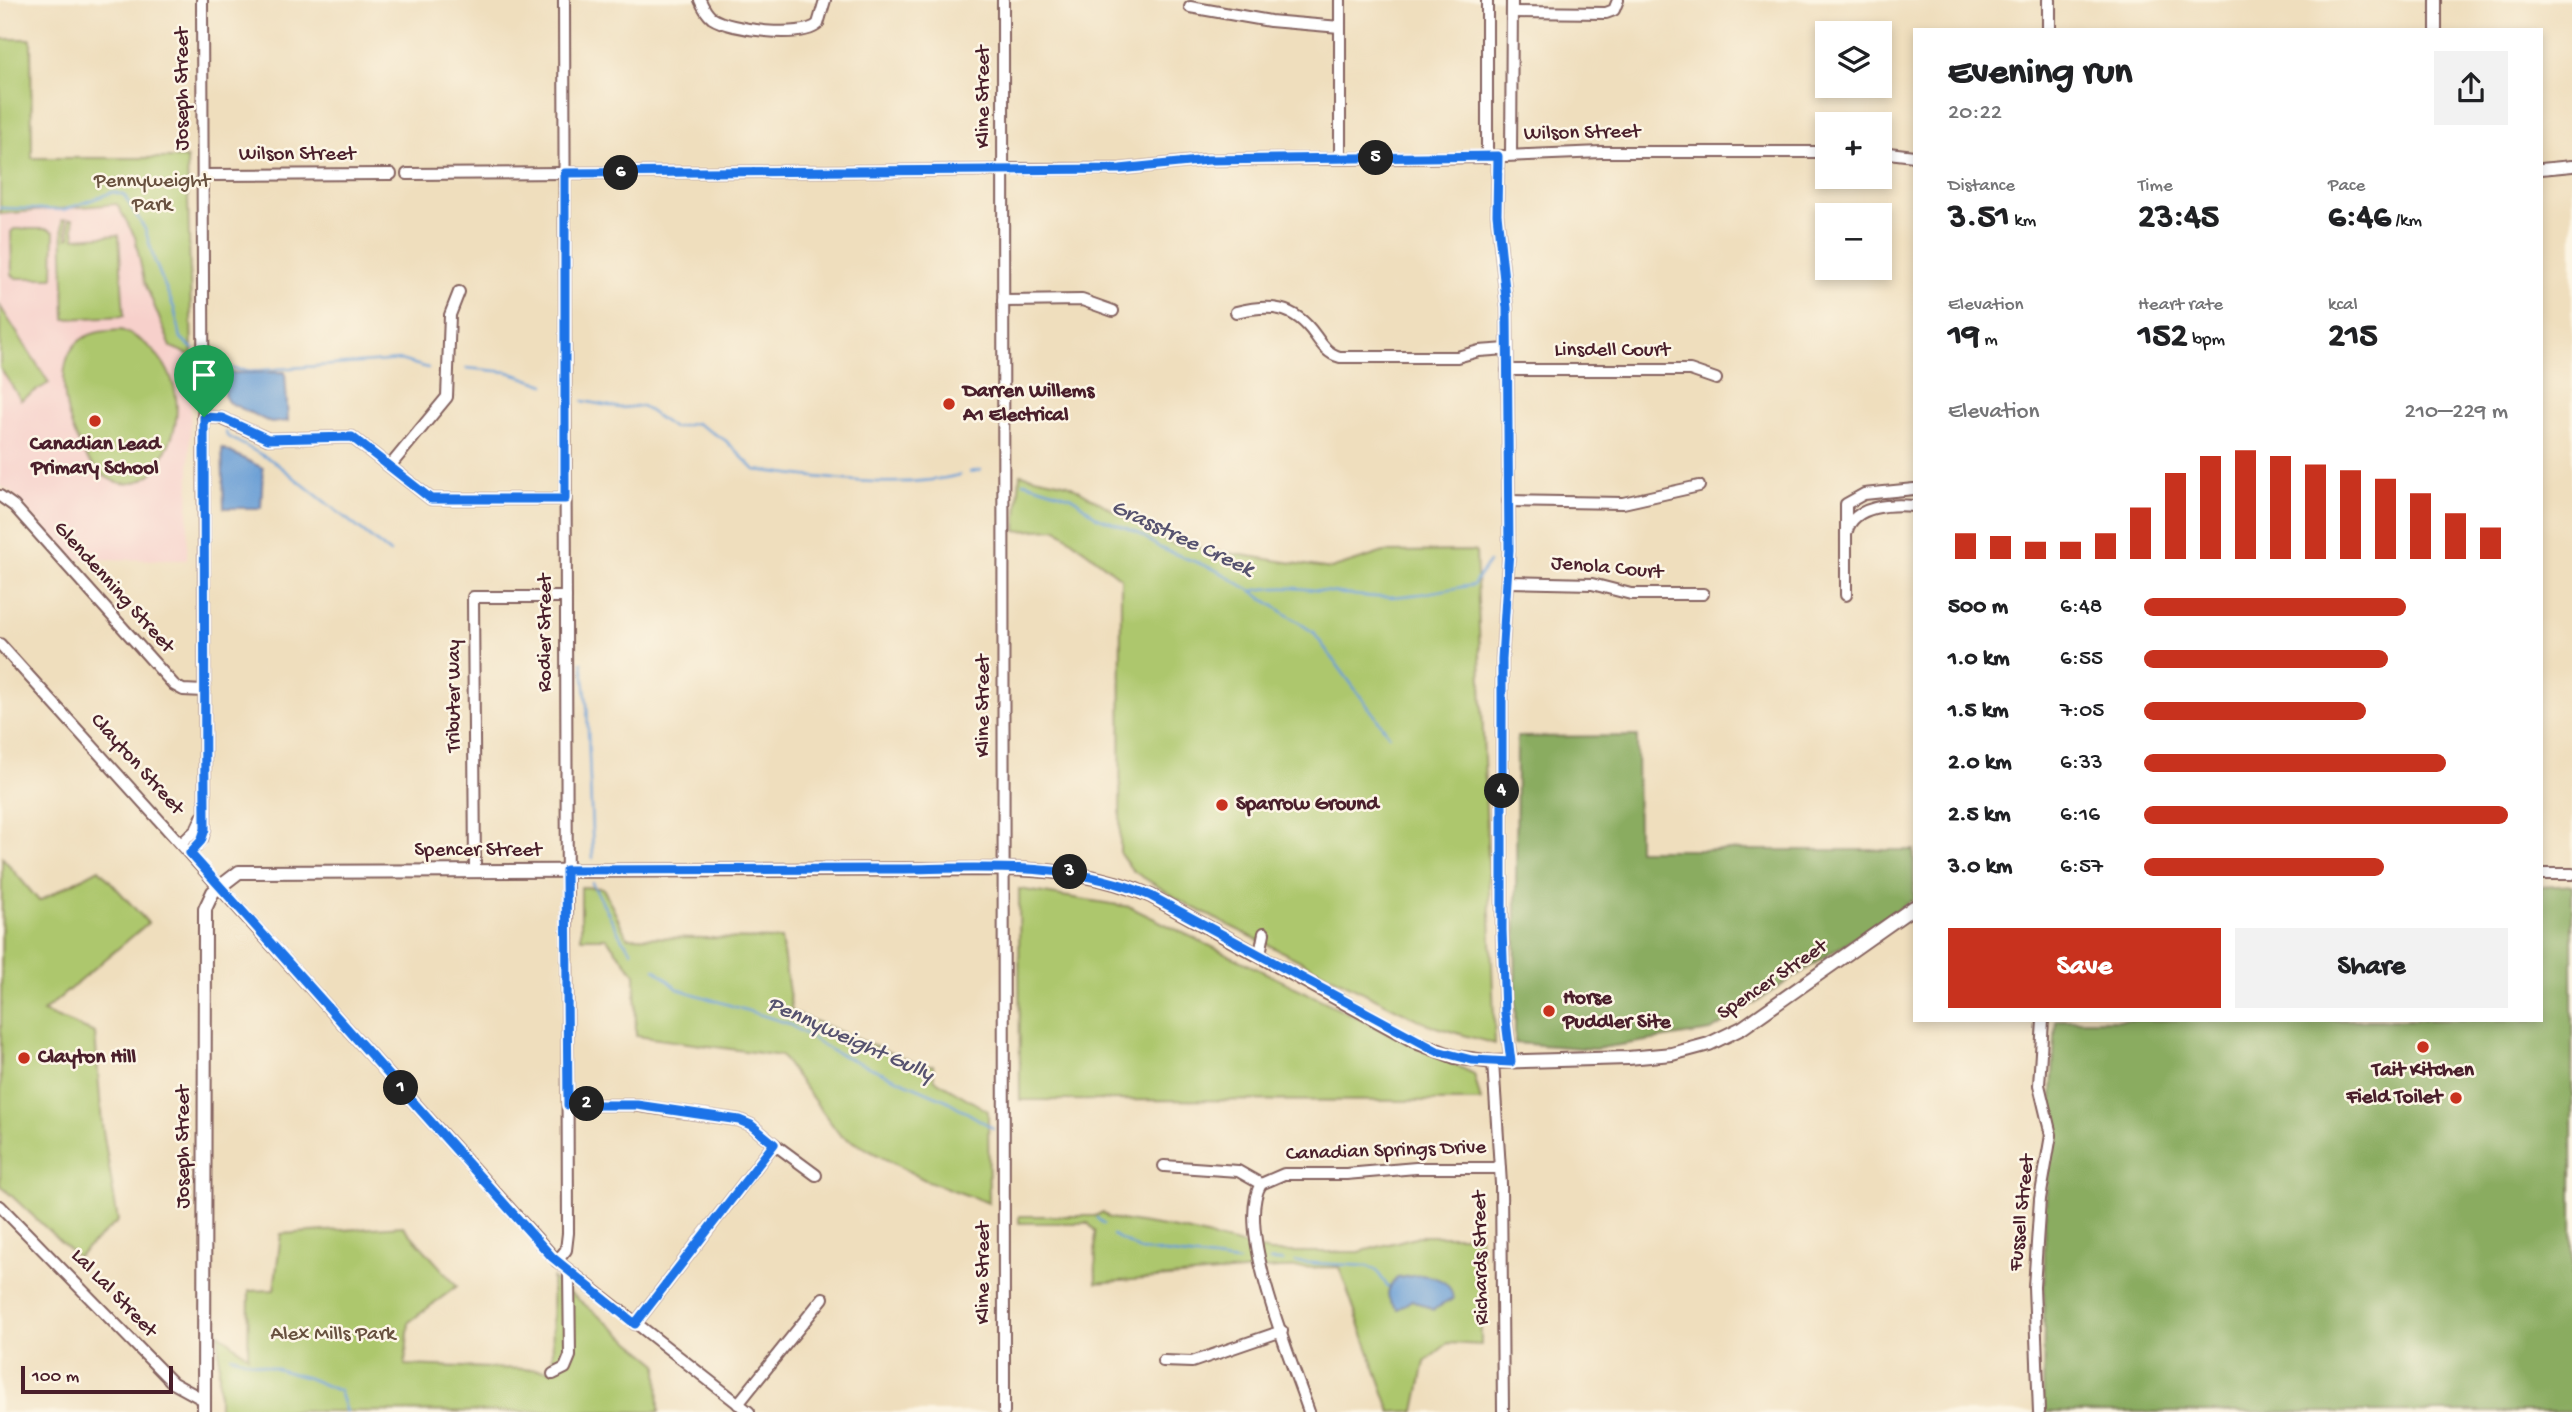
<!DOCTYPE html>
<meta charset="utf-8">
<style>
:root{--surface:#fff;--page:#f2f2f2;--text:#202124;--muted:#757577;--accent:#c8321e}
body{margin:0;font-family:"Gochi Hand",sans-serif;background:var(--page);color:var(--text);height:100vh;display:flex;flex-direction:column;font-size:26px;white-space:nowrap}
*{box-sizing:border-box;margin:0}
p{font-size:23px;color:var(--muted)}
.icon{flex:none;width:38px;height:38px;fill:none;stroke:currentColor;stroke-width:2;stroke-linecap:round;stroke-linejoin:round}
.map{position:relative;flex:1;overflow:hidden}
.drawer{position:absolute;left:1913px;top:28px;width:630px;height:994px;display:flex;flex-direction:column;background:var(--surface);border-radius:0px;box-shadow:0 4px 10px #0003}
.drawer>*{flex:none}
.fabs{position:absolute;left:1815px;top:21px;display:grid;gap:14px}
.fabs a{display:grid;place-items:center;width:77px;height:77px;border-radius:0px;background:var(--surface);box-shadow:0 4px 10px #0003;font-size:35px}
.scale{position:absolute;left:21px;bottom:18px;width:152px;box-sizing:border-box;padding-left:7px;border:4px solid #4a1f2b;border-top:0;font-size:19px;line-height:24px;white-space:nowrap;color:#4a1f2b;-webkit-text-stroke:5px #fcf5e5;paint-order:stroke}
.pin{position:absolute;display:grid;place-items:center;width:60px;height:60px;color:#fff;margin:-72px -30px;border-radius:50% 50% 50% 0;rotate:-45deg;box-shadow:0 0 7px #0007}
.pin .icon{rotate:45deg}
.km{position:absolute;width:35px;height:35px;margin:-18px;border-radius:50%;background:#222;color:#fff;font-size:19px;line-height:35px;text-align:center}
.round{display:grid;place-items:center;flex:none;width:74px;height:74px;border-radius:0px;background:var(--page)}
.summary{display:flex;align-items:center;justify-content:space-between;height:119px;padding:0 35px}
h1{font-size:38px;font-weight:700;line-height:52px}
.metrics{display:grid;grid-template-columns:repeat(3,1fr);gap:10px;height:119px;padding:7px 35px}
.metrics div{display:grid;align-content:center}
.metrics b{font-size:35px;font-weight:700}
.metrics small{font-size:19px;font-weight:400}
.metrics p{font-size:19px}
.chart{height:196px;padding:14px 35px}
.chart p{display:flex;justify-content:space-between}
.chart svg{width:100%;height:126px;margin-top:7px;stroke:var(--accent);stroke-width:6}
.cta{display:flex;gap:14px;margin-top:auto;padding:14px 35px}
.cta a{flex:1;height:80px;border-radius:0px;background:var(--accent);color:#fff;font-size:28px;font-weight:700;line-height:80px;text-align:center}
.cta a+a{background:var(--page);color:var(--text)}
ul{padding:0 35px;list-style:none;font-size:23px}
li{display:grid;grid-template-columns:112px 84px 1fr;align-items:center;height:52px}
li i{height:18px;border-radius:9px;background:var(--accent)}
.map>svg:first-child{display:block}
.built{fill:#f7d0cb}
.green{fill:#adc76d;stroke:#7c734c;stroke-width:2}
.forest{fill:#8aac60;stroke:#6a6646;stroke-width:2}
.water{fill:#699ed5;stroke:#5a5e80;stroke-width:2}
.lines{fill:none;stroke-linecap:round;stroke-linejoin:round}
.stream{stroke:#699ed5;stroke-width:2.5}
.minor-casing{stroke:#84625e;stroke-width:14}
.tertiary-casing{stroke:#84625e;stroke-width:16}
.minor{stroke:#fff;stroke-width:10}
.tertiary{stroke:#fff;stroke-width:12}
.route-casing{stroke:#fff;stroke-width:14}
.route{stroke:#1a73e8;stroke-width:9}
.poi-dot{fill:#c8321e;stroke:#fcf5e5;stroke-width:2.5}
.labels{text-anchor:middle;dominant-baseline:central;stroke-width:5;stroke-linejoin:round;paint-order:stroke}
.street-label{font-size:21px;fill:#4a1f2b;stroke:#fcf5e5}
.park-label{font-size:21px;fill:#68513f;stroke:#fcf5e5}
.poi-label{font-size:21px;font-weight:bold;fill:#4a1f2b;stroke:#fcf5e5;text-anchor:start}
.water-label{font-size:23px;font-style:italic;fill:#56526f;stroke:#fcf5e5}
</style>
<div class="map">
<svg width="2572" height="1412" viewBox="0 0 2572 1412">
<rect width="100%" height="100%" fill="#fcf5e5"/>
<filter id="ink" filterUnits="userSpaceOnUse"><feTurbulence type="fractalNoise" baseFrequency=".0143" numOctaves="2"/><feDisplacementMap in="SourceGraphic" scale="14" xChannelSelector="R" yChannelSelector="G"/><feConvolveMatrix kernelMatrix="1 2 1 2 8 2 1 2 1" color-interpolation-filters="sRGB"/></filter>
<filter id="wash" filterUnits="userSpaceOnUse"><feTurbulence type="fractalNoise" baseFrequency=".00686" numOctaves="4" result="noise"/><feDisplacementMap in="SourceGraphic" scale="28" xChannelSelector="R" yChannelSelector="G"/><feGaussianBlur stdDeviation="1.57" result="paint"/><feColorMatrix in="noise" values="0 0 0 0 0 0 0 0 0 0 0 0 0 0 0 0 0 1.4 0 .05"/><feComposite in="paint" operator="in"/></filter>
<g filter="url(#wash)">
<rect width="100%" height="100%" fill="#efdebd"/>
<polygon class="built" points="117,204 135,237 144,281 171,347 192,356 187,560 71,559 11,492 0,486 0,214"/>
<g class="green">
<polygon points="0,39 31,39 32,158 187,158 192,356 171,347 144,281 135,237 117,204 0,214"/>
<polygon points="66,219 67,238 70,237 69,219 73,219 75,238 119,235 124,316 65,319 62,220"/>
<polygon points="14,229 48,229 54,232 53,278 16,278 12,275 11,232"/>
<polygon points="0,306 49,383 21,400 0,368"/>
<path d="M121,330C171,349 192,404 165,452C161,459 157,469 151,474C91,521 40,381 76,344C88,331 105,331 121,330Z"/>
<polygon points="1020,474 1068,484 1171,544 1331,569 1384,552 1476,551 1495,1044 1429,1025 1190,906 1133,871 1120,854 1121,578 1057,529 1016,531"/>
<polygon points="2,857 39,901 99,869 148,923 43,1012 95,1033 102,1125 118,1221 77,1257 0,1185"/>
<polygon points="581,887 603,888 627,937 781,939 792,1012 920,1065 933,1065 934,1079 988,1111 989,1203 925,1180 840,1135 781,1056 636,1036 635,974 606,938 581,938"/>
<polygon points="1019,889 1130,907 1474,1074 1481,1101 1020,1100"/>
<polygon points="1103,1212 1109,1218 1182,1230 1270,1252 1359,1252 1419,1236 1480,1236 1481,1345 1448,1343 1425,1362 1415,1411 1391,1412 1339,1267 1279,1268 1096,1283 1095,1231 1088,1223 1019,1223 1019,1216 1095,1216"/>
<polygon points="403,1226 457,1286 409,1322 405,1365 553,1370 552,1278 658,1364 659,1412 219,1411 219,1333 248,1356 249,1291 274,1290 281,1234"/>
</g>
<g class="forest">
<polygon points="1637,736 1638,850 1914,850 1914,899 1711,1031 1594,1049 1515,1043 1517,737"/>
<polygon points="2572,885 2572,1412 2043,1412 2045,1218 2056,1020 2541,1020 2541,887"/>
</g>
<g class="water">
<polygon points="285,372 288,421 271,423 228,402 224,395 227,373"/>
<polygon points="222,448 263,468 261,508 224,508"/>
<path d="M1421,1275C1437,1277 1451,1281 1453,1299L1433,1310L1412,1300L1398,1309C1384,1299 1386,1289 1397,1278Z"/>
</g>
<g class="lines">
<g class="stream">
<polyline points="0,208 64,210 113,192 124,195 145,229 155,262 174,308 181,338 193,349"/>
<polyline points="219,367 249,371 400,360 428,368"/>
<polyline points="466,368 508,372 545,385"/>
<path d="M583,401L620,408L642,406L673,428L696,423L725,440L755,470C822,477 894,491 960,475"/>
<polyline points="226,432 227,436 273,461 390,553"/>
<polyline points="970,472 981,470"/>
<path d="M1024,482L1072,497L1097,517L1137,532L1160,548L1216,570L1252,591C1295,582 1333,595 1376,597C1408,598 1442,590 1473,585L1489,562"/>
<polyline points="2541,500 2542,500"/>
<polyline points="1253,592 1313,632 1389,735"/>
<polyline points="582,662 587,704 593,858"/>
<polyline points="592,883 622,939 632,951"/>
<polyline points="655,969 678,989 787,1023 832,1051 946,1100 993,1128"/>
<polyline points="1097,1218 1104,1224"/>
<polyline points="1113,1235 1140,1250 1238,1262"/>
<polyline points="1270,1261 1283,1261"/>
<polyline points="1295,1262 1367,1266 1376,1270 1388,1287"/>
<polyline points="231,1356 308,1378 339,1391 346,1412"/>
</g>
</g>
</g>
<g filter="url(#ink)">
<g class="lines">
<defs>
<g id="minor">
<path d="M700,0C703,7 706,13 712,18C730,30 802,39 818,24L825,0"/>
<polyline points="1003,0 1004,1412"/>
<polyline points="1340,0 1340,158"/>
<polyline points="1487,0 1487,157"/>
<polyline points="1190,7 1270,21 1340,27"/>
<polyline points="1512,12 1606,13 1614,10 1618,0"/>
<polyline points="2436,30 2436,0"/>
<polyline points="1880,152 1914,156"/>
<polyline points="1511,155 1512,0"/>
<polyline points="1498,156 1497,214 1507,308 1509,550 1502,659 1502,930 1505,1013 1511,1062"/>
<polyline points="1003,169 1120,169 1207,160 1483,157 1602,152 1827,152"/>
<polyline points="2541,169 2572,166"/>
<polyline points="407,174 1003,170"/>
<polyline points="203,175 391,174"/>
<polyline points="1003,301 1082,300 1113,311"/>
<path d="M1236,312C1270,304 1294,305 1315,335C1322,345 1328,354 1340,357H1457L1479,351L1507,349"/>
<polyline points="1507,370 1690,370 1716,379"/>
<polyline points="203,417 221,418 268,439 352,437 431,499 565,499"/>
<polyline points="390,466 447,397 450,315 459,292"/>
<polyline points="0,496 14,506 174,685 183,690 204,691"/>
<polyline points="1508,501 1623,503 1699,486"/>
<path d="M1847,531C1854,505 1892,504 1914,506"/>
<polyline points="1508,582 1592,584 1631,594 1703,594"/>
<polyline points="1846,595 1846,504 1864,494 1914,489"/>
<polyline points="0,644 557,1261 749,1412"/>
<polyline points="181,844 196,830 202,817"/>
<polyline points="190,853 202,839 205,829 202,0"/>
<polyline points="475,870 473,597 566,597"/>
<polyline points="2541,874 2572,874"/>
<polyline points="1260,954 1264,933"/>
<polyline points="1493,1062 1501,1184 1503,1412"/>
<polyline points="568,1105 633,1105 739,1120 751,1125 774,1144 635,1324"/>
<polyline points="774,1144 816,1175"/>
<polyline points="1164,1166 1238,1171 1261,1184"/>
<polyline points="0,1206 173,1383 204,1400"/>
<polyline points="557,1261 566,1250 568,1233 564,0"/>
<polyline points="1163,1361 1192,1362 1282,1331"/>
<polyline points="553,1374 565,1368 570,1356 569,1273"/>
<polyline points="738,1404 823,1298"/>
<path d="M1309,1412C1293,1364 1234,1227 1261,1184L1284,1174H1346L1416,1168H1500"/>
<polyline points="2039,1412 2034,1287 2040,1199 2051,1135 2039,1085 2043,1020"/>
</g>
<g id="tertiary">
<polyline points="2049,30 2049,0"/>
<path d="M204,1412L205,909L213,892L239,872L1004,869C1056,870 1103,875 1151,896L1418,1043L1455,1057L1493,1062L1628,1058L1672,1054L1709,1044L1742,1028L1914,907"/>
</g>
</defs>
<use href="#minor" class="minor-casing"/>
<use href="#tertiary" class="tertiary-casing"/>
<use href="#minor" class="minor"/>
<use href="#tertiary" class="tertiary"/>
</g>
</g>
<g class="lines" filter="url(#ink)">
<defs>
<path id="route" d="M1498,156L1497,214L1507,308L1509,550L1502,659V930L1505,1013L1511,1062L1472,1060L1437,1051L1151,896C1068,859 973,869 884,869C778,869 672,870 566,870L568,1105H637L739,1120L751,1125L774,1144L635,1324L552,1257L190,853L201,841L205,829L204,417L222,418L268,439L352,437L431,499H565V173L1120,169L1208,160Z"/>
</defs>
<use href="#route" class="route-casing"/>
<use href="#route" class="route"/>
</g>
<g class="poi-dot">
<circle cx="949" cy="404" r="7"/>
<circle cx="95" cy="421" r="7"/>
<circle cx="1222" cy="805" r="7"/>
<circle cx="1549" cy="1011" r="7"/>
<circle cx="2423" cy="1047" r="7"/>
<circle cx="24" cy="1058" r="7"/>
<circle cx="2456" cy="1098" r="7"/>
</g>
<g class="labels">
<g class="street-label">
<text transform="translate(183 89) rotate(-90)">Joseph Street</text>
<text transform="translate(984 97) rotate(-90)">Kline Street</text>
<text transform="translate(1582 134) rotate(-1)">Wilson Street</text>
<text x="297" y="155">Wilson Street</text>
<text x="1612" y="351">Linsdell Court</text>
<text transform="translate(1607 569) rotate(5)">Jenola Court</text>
<text transform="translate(113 588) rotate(48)">Glendenning Street</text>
<text transform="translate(546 633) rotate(-90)">Rodier Street</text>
<text transform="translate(455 696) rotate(-90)">Tributer Way</text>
<text transform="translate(984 706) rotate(-90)">Kline Street</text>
<text transform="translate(136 765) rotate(48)">Clayton Street</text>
<text x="478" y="851">Spencer Street</text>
<text transform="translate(1773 981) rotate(-34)">Spencer Street</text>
<text transform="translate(184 1147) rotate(-90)">Joseph Street</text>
<text transform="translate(1386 1152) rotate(-2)">Canadian Springs Drive</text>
<text transform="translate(2023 1213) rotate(-84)">Fussell Street</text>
<text transform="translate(1482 1258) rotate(-91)">Richards Street</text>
<text transform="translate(984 1273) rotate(-90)">Kline Street</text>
<text transform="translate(113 1294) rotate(46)">Lal Lal Street</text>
</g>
<g class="park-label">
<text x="152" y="182">Pennyweight<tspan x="152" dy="24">Park</tspan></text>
<text x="333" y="1335">Alex Mills Park</text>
</g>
<g class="poi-label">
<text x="963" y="392">Darren Willems<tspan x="963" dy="24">A1 Electrical</tspan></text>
<text x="95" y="445" text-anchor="middle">Canadian Lead<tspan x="95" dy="24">Primary School</tspan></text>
<text x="1236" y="805">Sparrow Ground</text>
<text x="1563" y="999">Horse<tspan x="1563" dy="24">Puddler Site</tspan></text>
<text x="38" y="1058">Clayton Hill</text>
<text x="2423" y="1071" text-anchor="middle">Tait Kitchen</text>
<text x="2442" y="1098" text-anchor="end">Field Toilet</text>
</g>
<g class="water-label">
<text transform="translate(1182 539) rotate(25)">Grasstree Creek</text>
<text transform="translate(850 1040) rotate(24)">Pennyweight Gully</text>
</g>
</g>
</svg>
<div class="fabs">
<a><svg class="icon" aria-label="layers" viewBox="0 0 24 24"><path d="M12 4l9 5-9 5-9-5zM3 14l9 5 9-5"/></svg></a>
<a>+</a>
<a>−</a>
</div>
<div class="scale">100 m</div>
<div class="pin" style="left:204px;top:417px;background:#1e9e55"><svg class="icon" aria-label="arrive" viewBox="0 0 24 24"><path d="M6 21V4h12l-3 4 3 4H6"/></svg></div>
<b class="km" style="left:401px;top:1088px">1</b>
<b class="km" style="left:587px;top:1104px">2</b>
<b class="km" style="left:1070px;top:872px">3</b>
<b class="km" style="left:1502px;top:791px">4</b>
<b class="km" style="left:1376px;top:158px">5</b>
<b class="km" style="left:621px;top:173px">6</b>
<section class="drawer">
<div class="summary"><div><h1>Evening run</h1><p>20:22</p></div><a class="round"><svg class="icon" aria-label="share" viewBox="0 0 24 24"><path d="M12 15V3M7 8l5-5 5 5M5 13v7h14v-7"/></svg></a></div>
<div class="metrics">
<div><p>Distance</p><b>3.51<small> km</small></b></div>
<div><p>Time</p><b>23:45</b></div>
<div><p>Pace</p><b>6:46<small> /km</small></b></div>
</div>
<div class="metrics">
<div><p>Elevation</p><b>19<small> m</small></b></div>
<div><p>Heart rate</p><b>152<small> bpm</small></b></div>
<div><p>kcal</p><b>215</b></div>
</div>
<div class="chart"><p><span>Elevation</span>210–229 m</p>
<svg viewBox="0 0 160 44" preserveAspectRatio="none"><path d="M5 44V35M15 44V36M25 44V38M35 44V38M45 44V35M55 44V26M65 44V14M75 44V8M85 44V6M95 44V8M105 44V11M115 44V13M125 44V16M135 44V21M145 44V28M155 44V33"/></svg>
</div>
<ul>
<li><b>500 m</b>6:48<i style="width:72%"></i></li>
<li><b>1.0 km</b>6:55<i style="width:67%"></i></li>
<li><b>1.5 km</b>7:05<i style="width:61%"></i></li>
<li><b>2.0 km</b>6:33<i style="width:83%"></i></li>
<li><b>2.5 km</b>6:16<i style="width:100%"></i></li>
<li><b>3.0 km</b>6:57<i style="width:66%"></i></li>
</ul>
<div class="cta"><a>Save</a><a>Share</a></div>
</section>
</div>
